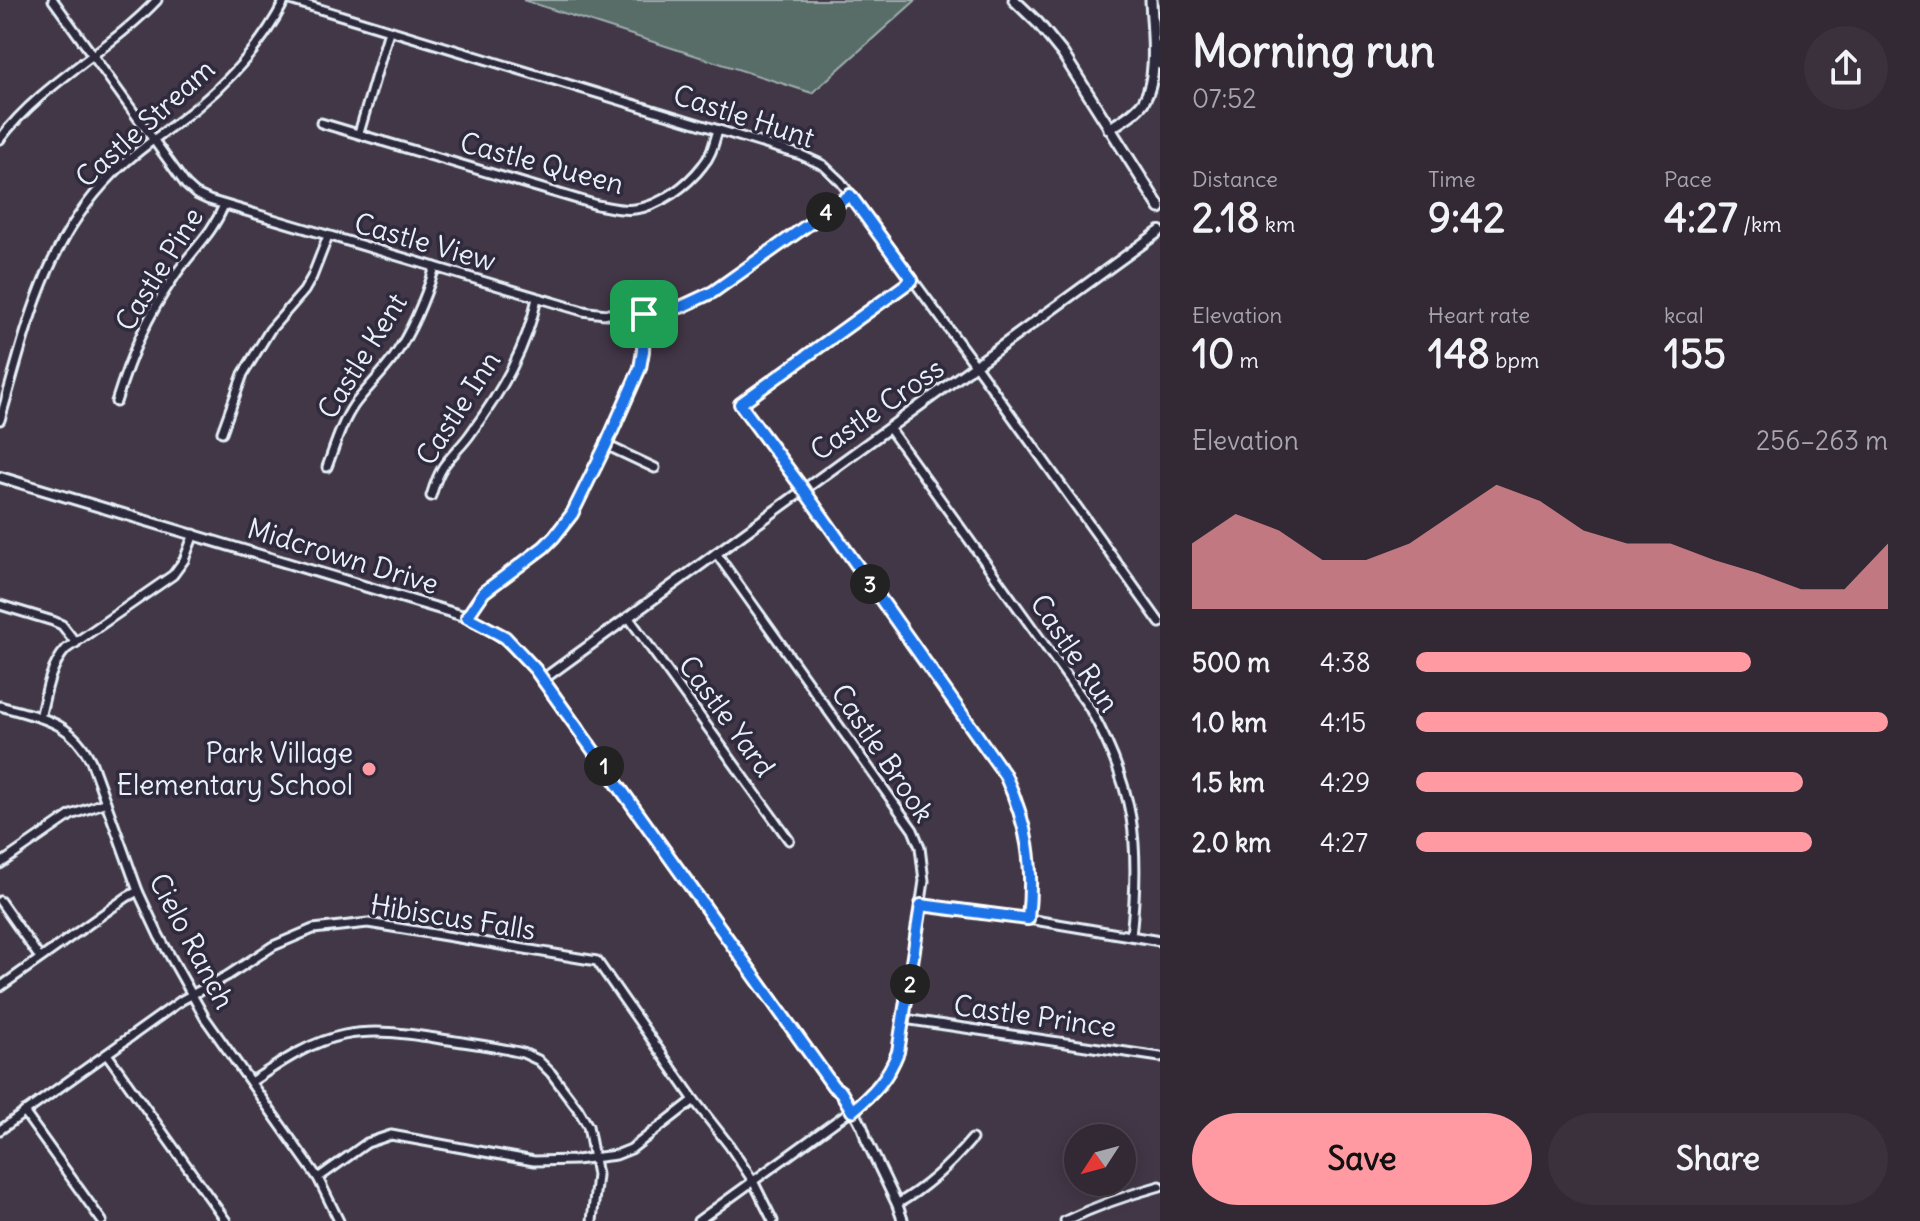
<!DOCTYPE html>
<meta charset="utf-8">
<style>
:root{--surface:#322935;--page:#3a313d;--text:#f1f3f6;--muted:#a8a6ad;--line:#4d4550;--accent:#ff9aa2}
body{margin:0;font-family:Delius,sans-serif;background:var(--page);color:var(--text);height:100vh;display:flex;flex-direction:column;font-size:30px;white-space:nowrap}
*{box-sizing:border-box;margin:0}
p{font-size:26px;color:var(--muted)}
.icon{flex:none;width:44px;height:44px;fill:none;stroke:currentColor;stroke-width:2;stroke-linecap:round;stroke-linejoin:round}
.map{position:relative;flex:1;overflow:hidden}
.details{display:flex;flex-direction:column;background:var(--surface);width:760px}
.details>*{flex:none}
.needle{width:52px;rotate:234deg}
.tools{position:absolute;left:1064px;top:1124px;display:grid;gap:16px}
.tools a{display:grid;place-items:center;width:72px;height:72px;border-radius:50%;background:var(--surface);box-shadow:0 4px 20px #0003,0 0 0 2px var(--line);font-size:40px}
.pin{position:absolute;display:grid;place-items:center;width:68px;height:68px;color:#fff;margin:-34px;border-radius:16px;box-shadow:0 4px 12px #0006}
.km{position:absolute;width:40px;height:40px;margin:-20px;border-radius:50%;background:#222;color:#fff;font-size:22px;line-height:40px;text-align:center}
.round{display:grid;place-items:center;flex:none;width:84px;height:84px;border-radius:42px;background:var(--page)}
.head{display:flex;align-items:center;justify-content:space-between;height:136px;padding:0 32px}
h1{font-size:44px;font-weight:700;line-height:60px}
.stats{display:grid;grid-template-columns:repeat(3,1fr);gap:12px;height:136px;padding:8px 32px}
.stats div{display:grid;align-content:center}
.stats b{font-size:40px;font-weight:700}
.stats small{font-size:22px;font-weight:400}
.stats p{font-size:22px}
.chart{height:224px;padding:16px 32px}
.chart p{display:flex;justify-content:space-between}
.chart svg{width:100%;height:144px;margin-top:8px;fill:var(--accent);opacity:.7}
.primary-button{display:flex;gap:16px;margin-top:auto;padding:16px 32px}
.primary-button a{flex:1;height:92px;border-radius:48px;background:var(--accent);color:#111;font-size:32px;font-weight:700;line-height:92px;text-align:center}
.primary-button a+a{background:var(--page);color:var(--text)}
ul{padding:0 32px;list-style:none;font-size:26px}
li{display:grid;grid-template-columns:128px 96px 1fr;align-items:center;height:60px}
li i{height:20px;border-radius:10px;background:var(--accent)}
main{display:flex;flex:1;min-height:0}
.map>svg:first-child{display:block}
.green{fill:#586d68;stroke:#a0afb0;stroke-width:2}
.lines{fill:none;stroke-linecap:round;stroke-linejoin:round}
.minor-casing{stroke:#e8f1f8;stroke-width:13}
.tertiary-casing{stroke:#e8f1f8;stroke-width:14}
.secondary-casing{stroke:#e8f1f8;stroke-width:15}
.minor{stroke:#2f2a3d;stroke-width:7}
.tertiary{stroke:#2f2a3d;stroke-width:8}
.secondary{stroke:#2f2a3d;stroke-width:9}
.route-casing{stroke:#fff;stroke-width:16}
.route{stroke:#1a73e8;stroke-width:10}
.poi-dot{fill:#ff9aa2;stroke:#2f2a3d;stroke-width:3}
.labels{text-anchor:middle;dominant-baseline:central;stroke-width:7;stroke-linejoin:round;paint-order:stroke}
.street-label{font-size:28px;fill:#e8f1f8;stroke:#2f2a3d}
.poi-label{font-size:28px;fill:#e8f1f8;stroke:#2f2a3d;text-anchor:end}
</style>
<main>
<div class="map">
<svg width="1160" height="1221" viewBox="0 0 1160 1221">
<rect width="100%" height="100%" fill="#423747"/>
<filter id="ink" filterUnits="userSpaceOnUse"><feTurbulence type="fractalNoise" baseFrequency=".0125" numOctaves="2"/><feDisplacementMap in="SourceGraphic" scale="16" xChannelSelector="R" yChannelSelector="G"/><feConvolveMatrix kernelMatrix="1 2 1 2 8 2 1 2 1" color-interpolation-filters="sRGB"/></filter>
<g filter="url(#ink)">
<polygon class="green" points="523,0 916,0 812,93"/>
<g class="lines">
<defs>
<g id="minor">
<path d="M53,0L186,185L196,194L209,200L583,311C629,319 671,314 713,292L850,195"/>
<polyline points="290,0 801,155 823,165 841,182 976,366 1160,623"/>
<path d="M321,123L597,205C610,207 622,211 635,209C660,206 688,185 703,165C712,155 714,142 718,130"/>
<polyline points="359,133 389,31"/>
<path d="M0,139C42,83 109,51 157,0"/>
<path d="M912,280L740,404L803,489L1005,775C1028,825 1034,865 1028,919"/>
<path d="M116,402C131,354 146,318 174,277C191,251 212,235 224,205"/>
<path d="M0,420C27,329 42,246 112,175C137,149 169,130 197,107C233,77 264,42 285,0"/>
<path d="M889,428L1089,707C1135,789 1141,844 1131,936"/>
<polyline points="222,432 243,374 270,330 304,291 312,277 328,236"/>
<polyline points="606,445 655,468"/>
<path d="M327,467C335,446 341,424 354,405C367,388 382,374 394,357C413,329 425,299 435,267"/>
<path d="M431,496C434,486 437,476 443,467C451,455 463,445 471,433C501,392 527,348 537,298"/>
<polyline points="0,605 53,621 62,625 76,643"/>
<polyline points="467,617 484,592 544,547 554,537 572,514 606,445 640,368 643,351 644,314"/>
<polyline points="629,618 789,840"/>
<path d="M0,706C41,718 70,720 91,761L138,891L159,936L205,1018L318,1178L339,1221"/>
<path d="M40,718C46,694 49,668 66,649L173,575L184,560L194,534"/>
<polyline points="0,864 71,815 106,802"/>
<polyline points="0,901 40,958"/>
<polyline points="921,905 1028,919 1160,941"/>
<polyline points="0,987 127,897 138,891"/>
<polyline points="904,1019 1160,1057"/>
<polyline points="107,1054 226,1221"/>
<path d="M251,1082C280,1063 309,1042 344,1035C380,1028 414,1035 449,1040C474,1044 498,1047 523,1053L538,1060L551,1073L578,1109L588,1126L597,1175L592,1221"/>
<polyline points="24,1112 102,1221"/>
<polyline points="0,1130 182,1000 227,976 273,946 313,929 368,923 597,961 694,1100 729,1145 753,1181 773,1221"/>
<polyline points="318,1178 367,1143 391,1135 534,1161 576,1160 616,1155 631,1149 694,1100"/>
<path d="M897,1204C927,1187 950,1165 972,1139"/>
<polyline points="698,1221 868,1098 876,1090 891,1069 900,1043 924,881 920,847 913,830 716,553"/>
<path d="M1065,1221C1096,1206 1127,1195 1160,1186"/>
</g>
<g id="tertiary">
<path d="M0,477L467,617C501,633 510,642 535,669L833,1086C845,1096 864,1124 866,1139L897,1204L903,1221"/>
<polyline points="542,680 1160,231"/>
</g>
<g id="secondary">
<polyline points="1014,0 1038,23 1063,54 1160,208"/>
<polyline points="1157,46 1160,64"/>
<path d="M1109,129C1121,121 1136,113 1144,101C1159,76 1152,29 1151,0"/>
</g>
</defs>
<use href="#minor" class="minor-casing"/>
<use href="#tertiary" class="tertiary-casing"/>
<use href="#secondary" class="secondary-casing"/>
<use href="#minor" class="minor"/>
<use href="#tertiary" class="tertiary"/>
<use href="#secondary" class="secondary"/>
</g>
</g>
<g class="lines" filter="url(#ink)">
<defs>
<path id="route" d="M850,195L912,280L740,404L803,489L1005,775C1028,825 1034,865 1028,919L921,905L898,1052C888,1078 873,1094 852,1111L841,1092L833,1086L535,669L505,637L467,617L484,592L544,547L554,537L572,514L606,445L640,368L643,351L644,314L681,307L713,292Z"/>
</defs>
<use href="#route" class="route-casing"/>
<use href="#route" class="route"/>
</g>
<circle class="poi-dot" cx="369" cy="769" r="8"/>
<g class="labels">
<g class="street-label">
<text transform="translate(744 116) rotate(18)">Castle Hunt</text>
<text transform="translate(145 123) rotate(-42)">Castle Stream</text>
<text transform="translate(542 163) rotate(15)">Castle Queen</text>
<text transform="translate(425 242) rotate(16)">Castle View</text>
<text transform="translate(159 269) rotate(-58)">Castle Pine</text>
<text transform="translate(362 356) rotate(-58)">Castle Kent</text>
<text transform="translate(458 408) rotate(-57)">Castle Inn</text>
<text transform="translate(877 409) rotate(-35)">Castle Cross</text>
<text transform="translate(343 556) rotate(17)">Midcrown Drive</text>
<text transform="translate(1075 653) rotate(56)">Castle Run</text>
<text transform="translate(727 716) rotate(54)">Castle Yard</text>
<text transform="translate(883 753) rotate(56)">Castle Brook</text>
<text transform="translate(453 917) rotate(9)">Hibiscus Falls</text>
<text transform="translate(192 941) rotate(62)">Cielo Ranch</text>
<text transform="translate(1035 1016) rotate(8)">Castle Prince</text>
</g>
<g class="poi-label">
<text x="353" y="753">Park Village<tspan x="353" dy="32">Elementary School</tspan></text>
</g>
</g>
</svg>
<div class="tools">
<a><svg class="needle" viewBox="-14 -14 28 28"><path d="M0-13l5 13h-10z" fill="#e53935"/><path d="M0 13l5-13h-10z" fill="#a8a6ad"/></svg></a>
</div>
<div class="pin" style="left:644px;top:314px;background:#1e9e55"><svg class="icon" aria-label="arrive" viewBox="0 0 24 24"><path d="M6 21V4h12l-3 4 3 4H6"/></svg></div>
<b class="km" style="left:604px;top:766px">1</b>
<b class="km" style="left:910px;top:984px">2</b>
<b class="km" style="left:870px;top:584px">3</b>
<b class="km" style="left:826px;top:212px">4</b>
</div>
<section class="details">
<div class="head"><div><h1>Morning run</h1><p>07:52</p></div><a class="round"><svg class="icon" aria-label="share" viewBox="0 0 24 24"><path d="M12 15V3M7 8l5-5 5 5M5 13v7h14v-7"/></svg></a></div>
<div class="stats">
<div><p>Distance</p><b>2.18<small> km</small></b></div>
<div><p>Time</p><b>9:42</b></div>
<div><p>Pace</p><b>4:27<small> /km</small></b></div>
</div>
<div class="stats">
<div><p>Elevation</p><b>10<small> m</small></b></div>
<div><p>Heart rate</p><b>148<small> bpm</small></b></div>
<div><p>kcal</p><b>155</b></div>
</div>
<div class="chart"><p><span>Elevation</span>256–263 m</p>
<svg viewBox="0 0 160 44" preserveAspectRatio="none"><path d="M0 44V24L10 15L20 20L30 29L40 29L50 24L60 15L70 6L80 11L90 20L100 24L110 24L120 29L130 33L140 38L150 38L160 24V44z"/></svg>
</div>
<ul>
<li><b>500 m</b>4:38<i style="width:71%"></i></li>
<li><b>1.0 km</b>4:15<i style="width:100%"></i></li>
<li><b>1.5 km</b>4:29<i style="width:82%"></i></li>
<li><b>2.0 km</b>4:27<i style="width:84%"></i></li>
</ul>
<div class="primary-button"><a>Save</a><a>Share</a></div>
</section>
</main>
